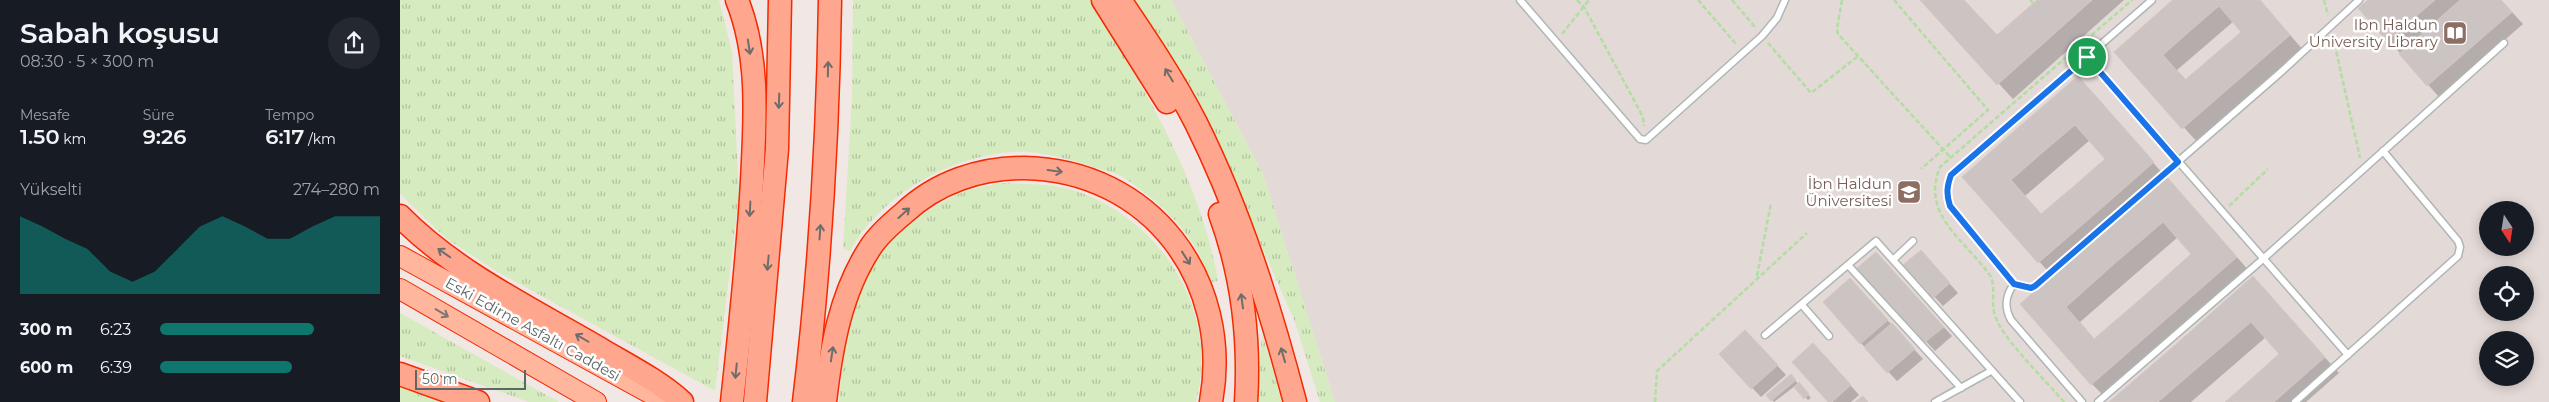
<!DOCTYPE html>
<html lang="tr">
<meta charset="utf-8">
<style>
:root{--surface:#171b24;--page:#242831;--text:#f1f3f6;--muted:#9ea1a6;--accent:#0f766e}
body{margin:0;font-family:Montserrat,sans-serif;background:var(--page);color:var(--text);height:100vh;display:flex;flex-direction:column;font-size:19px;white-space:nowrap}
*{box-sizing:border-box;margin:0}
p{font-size:16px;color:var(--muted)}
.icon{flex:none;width:28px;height:28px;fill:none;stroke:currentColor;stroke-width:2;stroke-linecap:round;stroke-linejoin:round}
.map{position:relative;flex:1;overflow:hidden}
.panel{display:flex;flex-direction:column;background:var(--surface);width:400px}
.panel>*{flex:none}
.needle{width:32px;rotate:168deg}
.buttons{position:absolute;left:2079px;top:201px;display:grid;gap:10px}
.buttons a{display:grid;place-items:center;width:55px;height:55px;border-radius:50%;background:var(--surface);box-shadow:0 2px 12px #0003;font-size:25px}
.scale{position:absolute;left:15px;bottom:12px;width:111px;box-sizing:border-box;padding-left:5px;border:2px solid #5d6767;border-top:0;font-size:14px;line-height:18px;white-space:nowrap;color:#5d6767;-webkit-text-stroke:4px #fff;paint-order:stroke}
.pin{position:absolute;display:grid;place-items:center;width:42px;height:42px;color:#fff;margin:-21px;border:2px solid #fff;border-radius:50%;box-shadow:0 1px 5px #0007}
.round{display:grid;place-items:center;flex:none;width:52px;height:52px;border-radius:26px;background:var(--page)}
.headline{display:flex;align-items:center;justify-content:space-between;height:85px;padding:0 20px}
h1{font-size:28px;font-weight:600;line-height:38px}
.metrics{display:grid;grid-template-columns:repeat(3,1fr);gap:8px;height:85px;padding:5px 20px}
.metrics div{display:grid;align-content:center}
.metrics b{font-size:21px;font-weight:600}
.metrics small{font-size:14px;font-weight:400}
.metrics p{font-size:14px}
.chart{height:140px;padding:10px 20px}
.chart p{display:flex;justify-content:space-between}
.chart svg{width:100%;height:90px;margin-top:5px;fill:var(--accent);opacity:.7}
ul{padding:0 20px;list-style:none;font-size:16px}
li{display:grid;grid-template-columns:80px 60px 1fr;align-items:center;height:38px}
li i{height:12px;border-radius:6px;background:var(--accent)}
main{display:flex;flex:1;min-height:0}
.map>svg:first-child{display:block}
.education{fill:#e3d9d6;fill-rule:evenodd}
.grass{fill:url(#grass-tufts)}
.shadow{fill:#0003;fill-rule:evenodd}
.building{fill:#ccc4c2;stroke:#d6c6c2}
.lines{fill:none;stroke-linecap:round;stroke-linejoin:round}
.service-casing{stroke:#aeb6b6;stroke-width:9}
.trunk-casing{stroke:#f62900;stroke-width:22}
.motorway-casing{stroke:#f62900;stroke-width:25}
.path{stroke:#b1dea1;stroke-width:2.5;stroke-dasharray:5 2.5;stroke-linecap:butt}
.service{stroke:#fff;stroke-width:6}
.trunk{stroke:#ffb69d;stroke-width:20}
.motorway{stroke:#ffa78e;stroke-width:22}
.oneway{stroke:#6d6d6b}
.oneway2{stroke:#7d7772}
.route-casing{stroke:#fff;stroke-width:10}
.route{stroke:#1a73e8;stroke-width:6}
.labels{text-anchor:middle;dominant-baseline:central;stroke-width:5;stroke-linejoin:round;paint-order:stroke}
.education-label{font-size:15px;fill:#785e54;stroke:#fff;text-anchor:end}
.street-label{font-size:15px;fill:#5d6767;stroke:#fff}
</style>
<main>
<section class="panel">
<div class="headline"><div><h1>Sabah koşusu</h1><p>08:30 · 5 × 300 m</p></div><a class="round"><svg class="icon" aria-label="share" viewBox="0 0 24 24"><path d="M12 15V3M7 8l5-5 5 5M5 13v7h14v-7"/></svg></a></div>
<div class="metrics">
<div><p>Mesafe</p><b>1.50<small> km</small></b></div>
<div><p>Süre</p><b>9:26</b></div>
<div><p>Tempo</p><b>6:17<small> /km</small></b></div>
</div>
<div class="chart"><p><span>Yükselti</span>274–280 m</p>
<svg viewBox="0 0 160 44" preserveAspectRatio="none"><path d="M0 44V6L10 11L20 17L30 22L40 33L50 38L60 33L70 22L80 11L90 6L100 11L110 17L120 17L130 11L140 6L150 6L160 6V44z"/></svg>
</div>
<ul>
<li><b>300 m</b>6:23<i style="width:70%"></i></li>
<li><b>600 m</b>6:39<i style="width:60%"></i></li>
</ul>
</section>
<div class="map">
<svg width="2149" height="402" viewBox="0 0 2149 402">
<defs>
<pattern id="grass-tufts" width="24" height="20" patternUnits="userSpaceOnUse" patternTransform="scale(1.25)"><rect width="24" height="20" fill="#d6ebbf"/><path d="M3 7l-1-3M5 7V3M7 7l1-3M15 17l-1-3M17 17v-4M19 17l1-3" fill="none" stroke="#b1c29f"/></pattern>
</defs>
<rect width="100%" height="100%" fill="#f1e8e5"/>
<path class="education" d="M771,0H2149V402H935L863,174ZM2088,210H2125V248H2088ZM2088,275H2125V312H2088ZM2088,340H2125V378H2088Z"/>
<g class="grass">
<polygon points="0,0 319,0 332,52 339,197 315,391 96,271 47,239 0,194"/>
<path d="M453,0H690C744,89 800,177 818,281L812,282C805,268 799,251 789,238C773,214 749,195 726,179C716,172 701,170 690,166C666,158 637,150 612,152C548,157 482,194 450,251L443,249L452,97Z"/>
<polygon points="734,0 771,0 863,174 935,402 920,402 895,322 803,113"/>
<path d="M600,183C625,184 652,183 676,191C762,220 820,312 796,402H439C443,356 448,307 471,265C487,237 533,204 563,192C574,188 588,186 600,183Z"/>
<polygon points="0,313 159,402 129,402 0,356"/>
<polygon points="862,333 882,402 857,402"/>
<polygon points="0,384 45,402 0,402"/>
</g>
<g class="shadow">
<polygon points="1522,0 1563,0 1598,36 1639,0 1724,0 1613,99"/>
<path d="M1775,0H1860L1904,51L1798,143L1716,52ZM1834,21L1843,32L1787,81L1777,70Z"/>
<polygon points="1970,0 2101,0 2123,24 2039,97 1960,8"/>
<path d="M1678,78L1851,273L1707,399L1692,384L1653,277L1564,177ZM1690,140L1706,159L1642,215L1625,196ZM1778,237L1793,254L1695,340L1680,322Z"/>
<polygon points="1529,261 1558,293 1543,306 1505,265"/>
<polygon points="1485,263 1552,336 1535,351 1458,269"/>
<polygon points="1853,278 1939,373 1906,402 1826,402 1881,354 1866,337 1791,402 1711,402"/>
<polygon points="1459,289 1523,359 1497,381 1461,343"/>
<polygon points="1354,340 1386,375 1361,397 1320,354"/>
<polygon points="1422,353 1459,395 1451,402 1430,402"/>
<polygon points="1391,376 1411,398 1408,400 1395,386 1374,402 1368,395"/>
</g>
<g class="building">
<polygon points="1520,0 1564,0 1597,35 1637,0 1692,0 1597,85"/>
<polygon points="1773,0 1860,0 1890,35 1836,82 1813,56 1841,32 1819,6 1791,30 1768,4"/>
<polygon points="1968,0 2035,0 1987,41 1958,8"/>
<polygon points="2060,0 2101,0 2112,12 2027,86 1999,54"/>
<polygon points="1768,4 1791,30 1763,55 1785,80 1813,56 1836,82 1782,129 1714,52"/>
<polygon points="1678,76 1754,162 1696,213 1673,187 1705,159 1675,125 1643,152 1620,126"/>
<polygon points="1620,126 1643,152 1611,180 1641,214 1673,187 1696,213 1638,263 1562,177"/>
<polygon points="1766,176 1837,257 1764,321 1743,297 1791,254 1763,222 1714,264 1693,240"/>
<polygon points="1693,240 1714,264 1666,307 1694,339 1743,297 1764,321 1691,385 1620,304"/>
<polygon points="1521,250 1550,283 1533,298 1503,265"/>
<polygon points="1476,252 1544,327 1525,342 1456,269"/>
<polygon points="1853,276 1925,357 1874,402 1836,402 1831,397 1879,354 1851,322 1802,364 1781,340"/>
<polygon points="1450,278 1488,320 1460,344 1423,302"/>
<polygon points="1492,323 1515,349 1487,373 1464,347"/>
<polygon points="1345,330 1378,365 1351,389 1319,354"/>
<polygon points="1781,340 1802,364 1758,402 1709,402"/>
<polygon points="1413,343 1451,385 1432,402 1428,402 1392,362"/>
<polygon points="1391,374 1396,380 1371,401 1366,395"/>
<polygon points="1399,382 1409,394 1404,399 1394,387"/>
<polygon points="1463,396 1468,402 1455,402"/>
<polygon points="1831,397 1836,402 1825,402"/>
</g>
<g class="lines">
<defs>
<g id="service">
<polyline points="1120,0 1240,139 1246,140 1362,36 1377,18 1385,0"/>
<polyline points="1687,57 1948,355"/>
<polyline points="1494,259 1513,241"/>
<polyline points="1448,265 1561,388"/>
<polyline points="1614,284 1631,288 1635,286 1881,72 1959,0"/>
<polyline points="1402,305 1429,336"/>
<polyline points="1365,335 1476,241 1620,402"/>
<polyline points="1535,402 1591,371"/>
<path d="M1682,402L1611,320C1604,307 1605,296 1614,284L1550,206C1546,194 1547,186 1551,175L1752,0"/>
<polyline points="1698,402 1863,259 2104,43"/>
<polyline points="1895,402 2058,256 2060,247 2058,241 1983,151"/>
</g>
<g id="trunk">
<polyline points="0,256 266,402"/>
<polyline points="0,289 196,402"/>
</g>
<g id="motorway">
<polyline points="703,0 767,102"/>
<path d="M720,0C747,40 774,80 796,123C840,211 870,307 895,402"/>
<path d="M820,214C842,274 850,338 846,402"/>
<path d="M0,216C56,273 134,310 202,350C229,366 259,381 282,402"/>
<polyline points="0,374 78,402"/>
<path d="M332,402C340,329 348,255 352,181C355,122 360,57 337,0"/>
<polyline points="355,402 377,149 380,0"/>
<path d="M404,402C420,269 428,134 430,0"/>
<path d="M425,402C431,349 440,294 470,248C478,235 492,223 504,213C537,182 580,168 624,168C751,170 833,281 811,402"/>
</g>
</defs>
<use href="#service" class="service-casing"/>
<use href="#trunk" class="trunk-casing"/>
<use href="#motorway" class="motorway-casing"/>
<g class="path">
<polyline points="1177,0 1184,7 1243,117 1244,126"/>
<polyline points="1298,0 1336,44"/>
<polyline points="1332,0 1355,27"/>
<polyline points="1442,0 1437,29 1438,34 1551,158"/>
<polyline points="1494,0 1588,110 1521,169"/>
<polyline points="1630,0 1633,3"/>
<polyline points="1924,0 1928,15"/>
<polyline points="1162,34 1189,0"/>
<polyline points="1933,37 1960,158"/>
<polyline points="1368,43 1411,93 1457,57"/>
<polyline points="1829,206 1868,169"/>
<polyline points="1357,276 1371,203"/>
<polyline points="1255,402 1257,371 1407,233"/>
<path d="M1664,402C1648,383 1603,339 1596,318C1590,305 1596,291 1591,277C1566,240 1520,216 1540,167L1732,0"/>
</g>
<use href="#service" class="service"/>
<use href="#trunk" class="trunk"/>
<use href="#motorway" class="motorway"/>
</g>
<defs><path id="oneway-shaft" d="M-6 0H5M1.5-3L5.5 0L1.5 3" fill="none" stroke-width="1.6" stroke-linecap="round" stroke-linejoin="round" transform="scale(1.25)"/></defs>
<g class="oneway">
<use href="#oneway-shaft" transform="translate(349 47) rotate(81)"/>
<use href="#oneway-shaft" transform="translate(428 69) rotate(-89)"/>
<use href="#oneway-shaft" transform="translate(769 75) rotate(-121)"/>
<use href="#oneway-shaft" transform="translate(379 101) rotate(92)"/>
<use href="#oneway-shaft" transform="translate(655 171) rotate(8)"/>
<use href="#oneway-shaft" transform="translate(350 209) rotate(93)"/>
<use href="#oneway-shaft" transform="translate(504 213) rotate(-42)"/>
<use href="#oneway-shaft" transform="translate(420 232) rotate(-86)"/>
<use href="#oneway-shaft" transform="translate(44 253) rotate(-145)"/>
<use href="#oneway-shaft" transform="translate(786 258) rotate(58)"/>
<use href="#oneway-shaft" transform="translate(368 263) rotate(95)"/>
<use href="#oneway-shaft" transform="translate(842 301) rotate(-98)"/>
<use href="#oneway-shaft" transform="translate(182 338) rotate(-150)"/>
<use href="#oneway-shaft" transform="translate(432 354) rotate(-81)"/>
<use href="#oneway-shaft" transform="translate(883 355) rotate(-106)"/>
<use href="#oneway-shaft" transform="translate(336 371) rotate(96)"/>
</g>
<use class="oneway2" href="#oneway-shaft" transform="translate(42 313) rotate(31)"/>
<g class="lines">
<defs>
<path id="route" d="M1687,57L1778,162L1635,286L1631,288L1614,284L1550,206C1546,194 1547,186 1551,175Z"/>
</defs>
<use href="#route" class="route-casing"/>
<use href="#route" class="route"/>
</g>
<defs>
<symbol id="library-square" viewBox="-11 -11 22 22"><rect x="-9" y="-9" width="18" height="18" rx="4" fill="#8d6e63" stroke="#fff"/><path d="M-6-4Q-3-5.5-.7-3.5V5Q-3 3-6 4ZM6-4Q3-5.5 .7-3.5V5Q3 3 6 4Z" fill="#fff"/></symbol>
<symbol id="university-square" viewBox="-11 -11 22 22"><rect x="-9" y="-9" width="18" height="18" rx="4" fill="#8d6e63" stroke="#fff"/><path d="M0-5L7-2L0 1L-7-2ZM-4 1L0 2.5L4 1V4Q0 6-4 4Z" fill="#fff"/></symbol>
</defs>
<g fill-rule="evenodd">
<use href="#library-square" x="2041" y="19" width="28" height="28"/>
<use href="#university-square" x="1495" y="178" width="28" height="28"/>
</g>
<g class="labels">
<g class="education-label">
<text x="2038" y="24">Ibn Haldun<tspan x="2038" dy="17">University Library</tspan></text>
<text x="1492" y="183">İbn Haldun<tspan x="1492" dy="17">Üniversitesi</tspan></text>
</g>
<g class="street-label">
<text transform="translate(133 329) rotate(29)">Eski Edirne Asfaltı Caddesi</text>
</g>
</g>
</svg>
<div class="buttons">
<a><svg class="needle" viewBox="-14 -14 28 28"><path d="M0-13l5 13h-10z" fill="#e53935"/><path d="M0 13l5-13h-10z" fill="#9ea1a6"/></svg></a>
<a><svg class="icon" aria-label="locate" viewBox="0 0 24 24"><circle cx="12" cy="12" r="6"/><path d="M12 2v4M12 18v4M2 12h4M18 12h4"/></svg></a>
<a><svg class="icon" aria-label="layers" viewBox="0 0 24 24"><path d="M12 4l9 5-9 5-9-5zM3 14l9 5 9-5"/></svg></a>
</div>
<div class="scale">50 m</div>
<div class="pin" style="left:1687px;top:57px;background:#1e9e55"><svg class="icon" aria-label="arrive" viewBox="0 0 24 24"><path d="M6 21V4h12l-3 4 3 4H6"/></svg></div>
</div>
</main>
